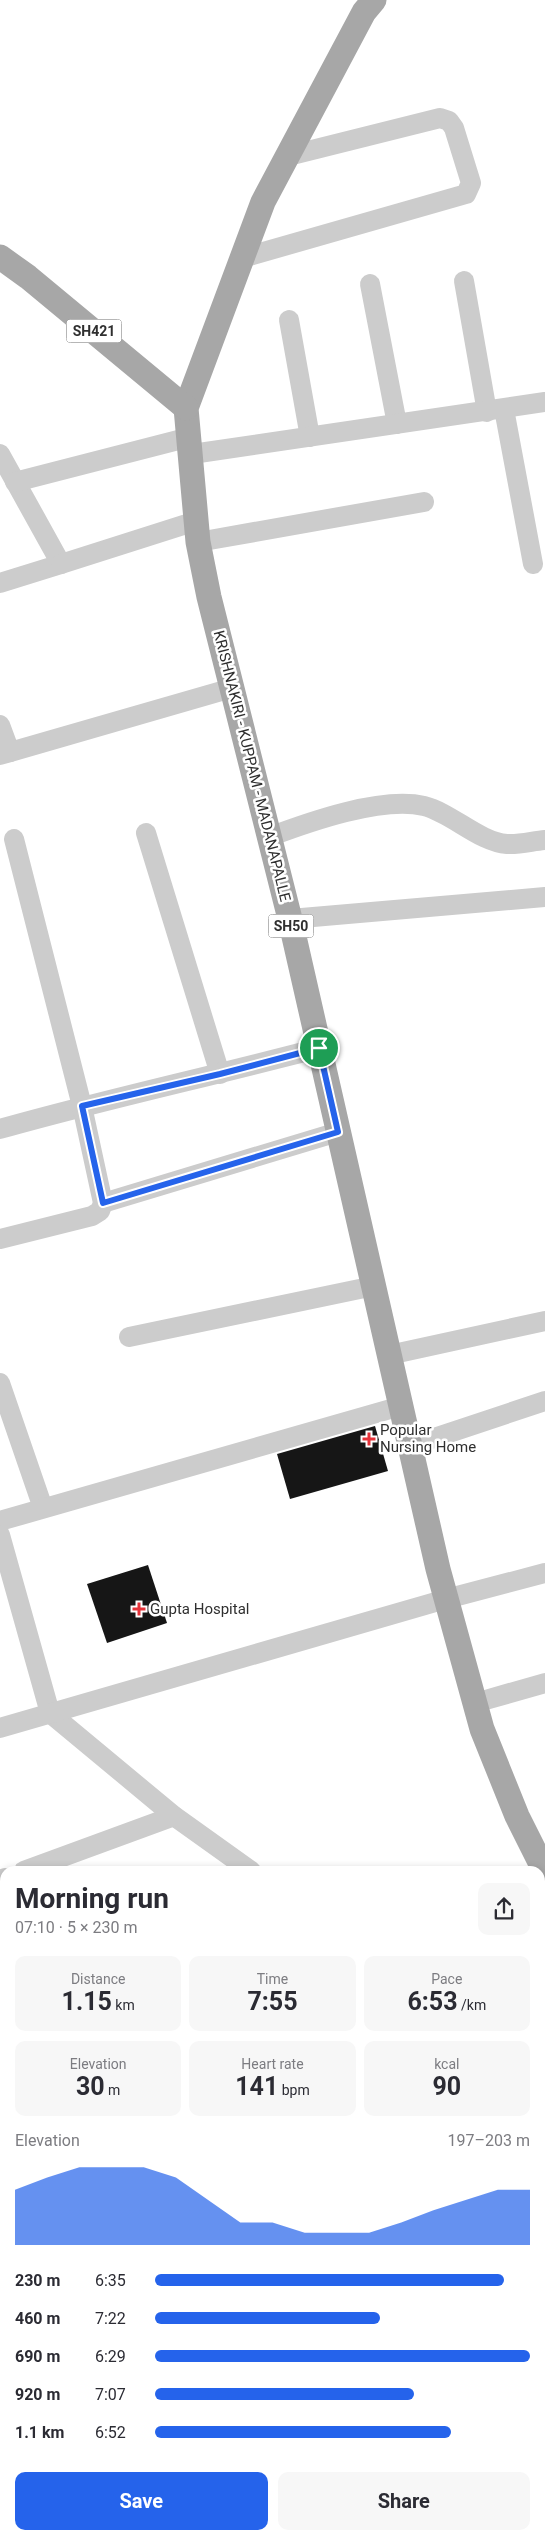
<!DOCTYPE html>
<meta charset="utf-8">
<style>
:root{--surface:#fff;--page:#f7f7f7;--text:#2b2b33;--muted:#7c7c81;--accent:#2563eb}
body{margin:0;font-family:Roboto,sans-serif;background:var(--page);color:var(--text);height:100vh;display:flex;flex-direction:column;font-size:19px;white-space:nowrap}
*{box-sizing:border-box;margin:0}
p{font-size:16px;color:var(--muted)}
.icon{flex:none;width:28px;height:28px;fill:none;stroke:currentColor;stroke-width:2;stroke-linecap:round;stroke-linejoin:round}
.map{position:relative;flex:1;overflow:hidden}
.sheet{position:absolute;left:0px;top:1866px;width:545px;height:674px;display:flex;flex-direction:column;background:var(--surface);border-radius:15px 15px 0 0;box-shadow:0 2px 8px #0003}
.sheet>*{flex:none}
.pin{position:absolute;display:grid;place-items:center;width:42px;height:42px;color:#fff;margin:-21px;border:2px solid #fff;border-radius:50%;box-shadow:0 1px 5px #0007}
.round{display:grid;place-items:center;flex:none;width:52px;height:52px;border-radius:10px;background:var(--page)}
.head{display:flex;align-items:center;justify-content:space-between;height:85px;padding:0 15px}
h1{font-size:28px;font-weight:700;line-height:38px}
.metrics{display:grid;grid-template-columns:repeat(3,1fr);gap:8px;height:85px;padding:5px 15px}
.metrics div{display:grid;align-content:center;border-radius:10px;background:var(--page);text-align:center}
.metrics b{font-size:25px;font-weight:700}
.metrics small{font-size:14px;font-weight:400}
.metrics p{font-size:14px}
.chart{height:140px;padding:10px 15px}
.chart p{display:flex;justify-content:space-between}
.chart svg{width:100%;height:90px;margin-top:5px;fill:var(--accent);opacity:.7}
.button{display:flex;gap:10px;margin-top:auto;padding:10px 15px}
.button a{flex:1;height:58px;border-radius:10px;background:var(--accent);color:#fff;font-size:20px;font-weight:700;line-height:58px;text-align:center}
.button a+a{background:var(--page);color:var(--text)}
ul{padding:0 15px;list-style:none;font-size:16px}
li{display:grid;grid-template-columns:80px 60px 1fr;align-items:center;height:38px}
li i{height:12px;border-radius:6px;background:var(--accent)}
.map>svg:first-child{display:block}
.building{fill:#161616}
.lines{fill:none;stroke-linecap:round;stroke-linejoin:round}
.minor{stroke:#ccc;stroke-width:20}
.major{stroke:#a7a7a7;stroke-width:25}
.route-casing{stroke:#fff;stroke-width:10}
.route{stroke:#2563eb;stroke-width:6}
.poi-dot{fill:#e53239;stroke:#fff;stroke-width:2}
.labels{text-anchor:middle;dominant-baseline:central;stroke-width:5;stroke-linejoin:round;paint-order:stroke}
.shield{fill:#fff;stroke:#6d6d6d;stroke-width:1}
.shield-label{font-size:14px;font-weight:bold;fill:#2f2f2f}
.street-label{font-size:15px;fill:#2f2f2f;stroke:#fff}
.poi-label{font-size:15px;fill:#2f2f2f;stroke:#fff;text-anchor:start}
</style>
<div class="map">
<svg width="545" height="2539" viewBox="0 0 545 2539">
<rect width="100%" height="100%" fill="#fff"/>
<g class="building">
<polygon points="375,1426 388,1471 290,1499 277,1454"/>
<polygon points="148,1565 167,1623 107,1643 87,1584"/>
</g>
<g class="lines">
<g class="minor">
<polyline points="242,258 466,194 471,183 454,128 449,121 440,118 288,156"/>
<polyline points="464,281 487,412"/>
<polyline points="370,284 397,424"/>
<polyline points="289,320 310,437"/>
<polyline points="504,409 533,564"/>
<polyline points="0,454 61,564 0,583"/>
<polyline points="192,454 545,402"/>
<polyline points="15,482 190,437"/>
<polyline points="198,542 424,502"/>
<polyline points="61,564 196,521"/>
<polyline points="0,725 10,752"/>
<polyline points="0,755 232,688"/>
<polyline points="146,833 220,1074"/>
<path d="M269,837C309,822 382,796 424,806C452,813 479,842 507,844C519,845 533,841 545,840"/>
<polyline points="290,919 545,897"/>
<path d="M0,1129C106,1099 213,1076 319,1048"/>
<polyline points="103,1203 338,1132"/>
<polyline points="0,1239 92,1216 100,1211 103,1203 82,1106 14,839"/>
<polyline points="129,1337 374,1286"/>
<polyline points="389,1355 545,1321"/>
<polyline points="0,1383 43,1508"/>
<polyline points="410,1446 545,1401"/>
<polyline points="0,1521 401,1406"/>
<polyline points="0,1535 50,1713 174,1816 251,1871"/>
<polyline points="475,1703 545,1683"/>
<polyline points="0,1728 446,1599 545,1573"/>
<polyline points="24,1871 174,1816"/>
<polyline points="0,1880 5,1878"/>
<polyline points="0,1954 5,1953"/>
<polyline points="0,2039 5,2037"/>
<polyline points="540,2082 545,2080"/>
<polyline points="0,2219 5,2217"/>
<polyline points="540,2425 545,2422"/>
<polyline points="0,2442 5,2442"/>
</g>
<g class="major">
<polyline points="374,0 364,12 263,202 186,408 198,542 209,597 290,919 438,1569 482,1729 517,1816 545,1872"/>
<polyline points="0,257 28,277 186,408"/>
<polyline points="540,2347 545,2345"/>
<polyline points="367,2535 367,2539"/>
</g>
</g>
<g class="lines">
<defs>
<polygon id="route" points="319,1048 338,1132 103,1203 82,1106 220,1074"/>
</defs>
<use href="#route" class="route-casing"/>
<use href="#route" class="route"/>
</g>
<g class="poi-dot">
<path d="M366.5 1431.5h5v5h5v5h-5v5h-5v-5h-5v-5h5z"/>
<path d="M136.5 1601.5h5v5h5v5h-5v5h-5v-5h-5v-5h5z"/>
</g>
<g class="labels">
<g class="shield">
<rect x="66.5" y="319.5" width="55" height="23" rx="4"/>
<rect x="268.5" y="914.5" width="45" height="23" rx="4"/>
</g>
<g class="shield-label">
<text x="94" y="331">SH421</text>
<text x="291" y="926">SH50</text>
</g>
<g class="street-label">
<text transform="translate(252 766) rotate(76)">KRISHNAKIRI - KUPPAM - MADANAPALLE</text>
</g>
<g class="poi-label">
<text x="380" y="1430">Popular<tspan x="380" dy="17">Nursing Home</tspan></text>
<text x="150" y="1609">Gupta Hospital</text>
</g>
</g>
</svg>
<div class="pin" style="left:319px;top:1048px;background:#1e9e55"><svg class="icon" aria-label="arrive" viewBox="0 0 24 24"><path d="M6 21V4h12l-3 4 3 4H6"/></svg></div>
<section class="sheet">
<div class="head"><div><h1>Morning run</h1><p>07:10 · 5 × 230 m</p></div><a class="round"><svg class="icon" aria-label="share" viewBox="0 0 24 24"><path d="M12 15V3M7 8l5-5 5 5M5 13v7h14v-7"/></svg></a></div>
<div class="metrics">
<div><p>Distance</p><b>1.15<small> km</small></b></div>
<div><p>Time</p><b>7:55</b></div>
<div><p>Pace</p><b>6:53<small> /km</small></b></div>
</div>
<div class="metrics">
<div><p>Elevation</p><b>30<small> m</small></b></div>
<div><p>Heart rate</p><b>141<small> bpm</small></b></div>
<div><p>kcal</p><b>90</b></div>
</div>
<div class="chart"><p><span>Elevation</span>197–203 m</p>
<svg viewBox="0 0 160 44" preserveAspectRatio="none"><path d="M0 44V17L10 11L20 6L30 6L40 6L50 11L60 22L70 33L80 33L90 38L100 38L110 38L120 33L130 27L140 22L150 17L160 17V44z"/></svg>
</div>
<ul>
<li><b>230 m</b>6:35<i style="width:93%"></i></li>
<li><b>460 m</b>7:22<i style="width:60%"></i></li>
<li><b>690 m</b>6:29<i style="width:100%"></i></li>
<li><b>920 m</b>7:07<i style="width:69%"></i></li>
<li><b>1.1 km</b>6:52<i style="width:79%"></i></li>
</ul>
<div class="button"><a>Save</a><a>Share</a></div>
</section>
</div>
